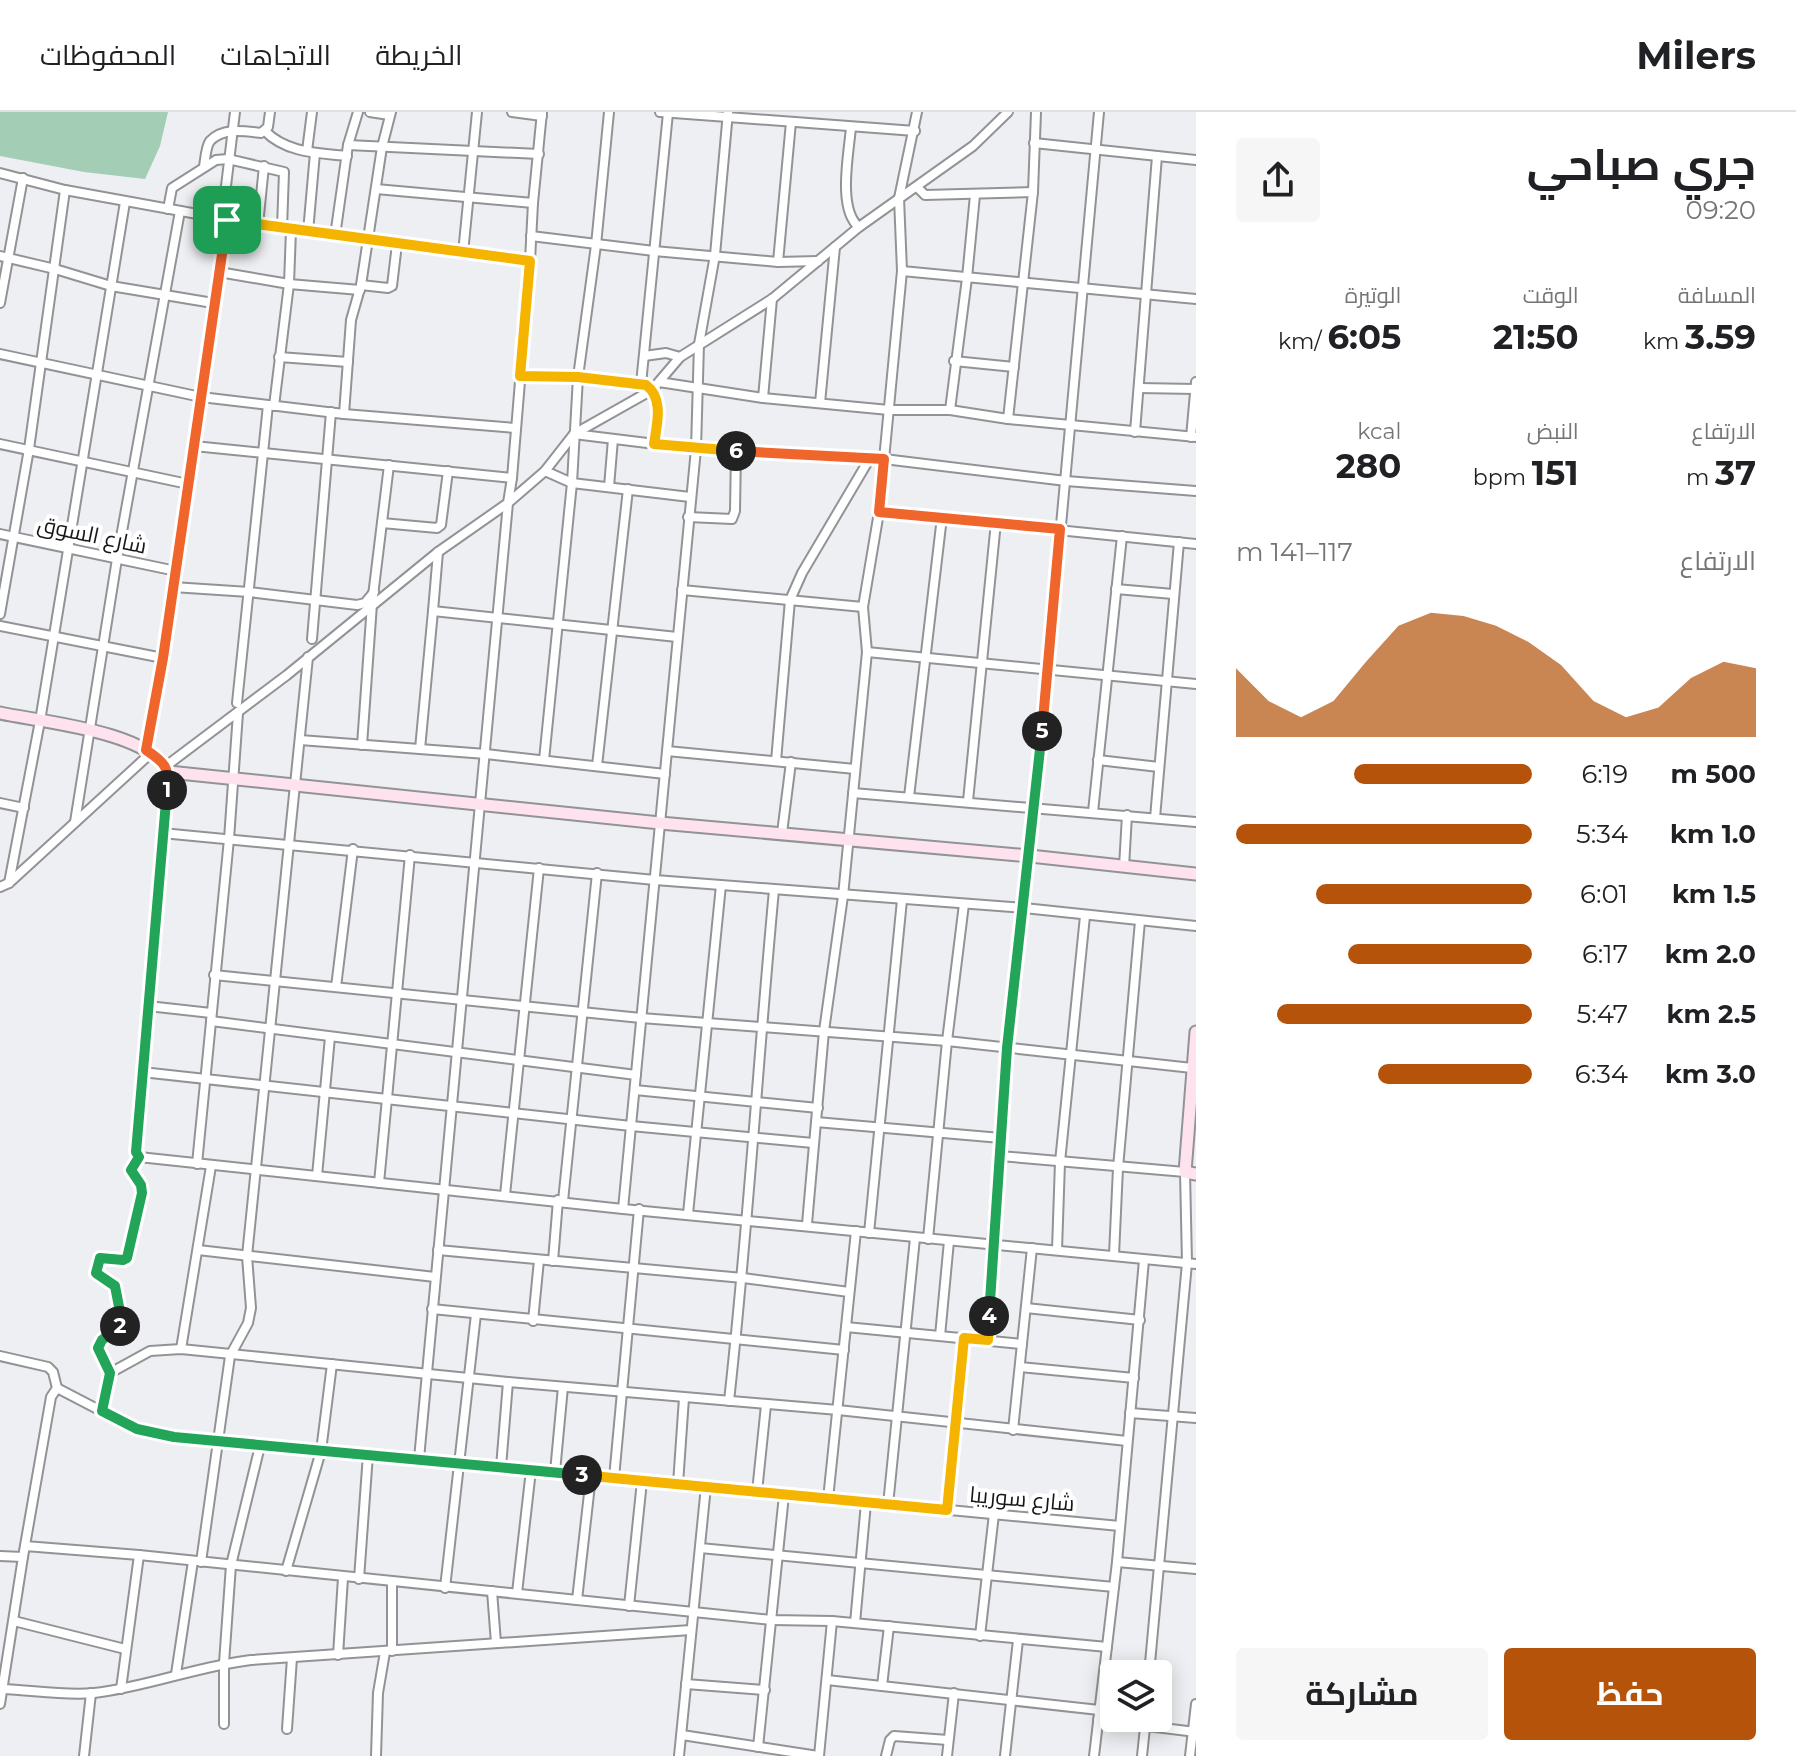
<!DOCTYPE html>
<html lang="ar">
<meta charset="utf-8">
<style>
:root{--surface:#fff;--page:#f6f6f6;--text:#202124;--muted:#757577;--line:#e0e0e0;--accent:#b45309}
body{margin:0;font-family:Montserrat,Cairo,sans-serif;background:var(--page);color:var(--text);direction:rtl;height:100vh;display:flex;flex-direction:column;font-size:30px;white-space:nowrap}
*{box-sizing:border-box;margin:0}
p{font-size:26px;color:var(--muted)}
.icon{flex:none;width:44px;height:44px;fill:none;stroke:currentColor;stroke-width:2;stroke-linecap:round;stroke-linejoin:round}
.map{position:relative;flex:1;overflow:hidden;direction:ltr}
.details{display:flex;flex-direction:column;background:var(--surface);width:600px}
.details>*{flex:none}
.tools{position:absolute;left:1100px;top:1548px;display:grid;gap:16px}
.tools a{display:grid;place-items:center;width:72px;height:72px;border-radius:8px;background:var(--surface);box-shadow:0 4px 20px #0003;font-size:40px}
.pin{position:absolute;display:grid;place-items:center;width:68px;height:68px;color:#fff;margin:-34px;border-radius:16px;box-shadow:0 4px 12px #0006}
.km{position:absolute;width:40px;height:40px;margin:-20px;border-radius:50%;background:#222;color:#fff;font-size:22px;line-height:40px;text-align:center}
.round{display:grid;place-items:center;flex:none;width:84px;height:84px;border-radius:8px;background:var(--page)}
.head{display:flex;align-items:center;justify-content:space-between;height:136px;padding:0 40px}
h1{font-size:44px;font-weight:700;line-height:60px}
.figures{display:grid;grid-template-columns:repeat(3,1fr);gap:12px;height:136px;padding:8px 40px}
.figures div{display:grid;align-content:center}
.figures b{font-size:34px;font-weight:700}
.figures small{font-size:22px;font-weight:400}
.figures p{font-size:22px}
.chart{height:224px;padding:16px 40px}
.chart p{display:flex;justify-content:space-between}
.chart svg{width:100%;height:144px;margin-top:8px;fill:var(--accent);opacity:.7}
.primary-button{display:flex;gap:16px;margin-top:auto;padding:16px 40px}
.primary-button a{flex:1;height:92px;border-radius:8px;background:var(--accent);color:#fff;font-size:32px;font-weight:700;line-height:92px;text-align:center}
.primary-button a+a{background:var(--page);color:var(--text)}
ul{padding:0 40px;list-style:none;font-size:26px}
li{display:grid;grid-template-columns:128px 96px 1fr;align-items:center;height:60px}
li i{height:20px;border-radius:10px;background:var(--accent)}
header{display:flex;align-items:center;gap:48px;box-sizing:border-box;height:112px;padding:0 40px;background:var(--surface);border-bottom:2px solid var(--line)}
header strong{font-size:38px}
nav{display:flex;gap:44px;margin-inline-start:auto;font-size:28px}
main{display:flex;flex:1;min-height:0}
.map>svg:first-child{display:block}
.green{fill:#a4cdb6}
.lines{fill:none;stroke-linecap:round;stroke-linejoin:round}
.street-casing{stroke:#929396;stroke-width:12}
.secondary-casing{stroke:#929396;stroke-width:15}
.street{stroke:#fff;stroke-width:8}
.secondary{stroke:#fee3ee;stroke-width:11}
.split-1-casing{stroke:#fff;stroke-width:16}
.split-2-casing{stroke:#fff;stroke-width:16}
.split-3-casing{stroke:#fff;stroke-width:16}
.split-4-casing{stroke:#fff;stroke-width:16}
.split-5-casing{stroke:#fff;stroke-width:16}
.split-6-casing{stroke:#fff;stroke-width:16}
.split-7-casing{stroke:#fff;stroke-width:16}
.split-1{stroke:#f0652b;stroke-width:10}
.split-2{stroke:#22a559;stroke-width:10}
.split-3{stroke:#22a559;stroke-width:10}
.split-4{stroke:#f5b400;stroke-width:10}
.split-5{stroke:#22a559;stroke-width:10}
.split-6{stroke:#f0652b;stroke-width:10}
.split-7{stroke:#f5b400;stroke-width:10}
.labels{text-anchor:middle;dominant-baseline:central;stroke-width:8;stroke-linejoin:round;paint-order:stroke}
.street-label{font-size:22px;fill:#171719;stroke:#fff}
</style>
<header>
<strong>Milers</strong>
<nav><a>الخريطة</a><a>الاتجاهات</a><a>المحفوظات</a></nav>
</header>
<main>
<section class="details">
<div class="head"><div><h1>جري صباحي</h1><p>09:20</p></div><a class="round"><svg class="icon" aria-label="share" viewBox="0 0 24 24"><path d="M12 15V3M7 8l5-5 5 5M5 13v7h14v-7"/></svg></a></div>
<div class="figures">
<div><p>المسافة</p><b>3.59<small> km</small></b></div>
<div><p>الوقت</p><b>21:50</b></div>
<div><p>الوتيرة</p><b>6:05<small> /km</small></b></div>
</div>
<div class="figures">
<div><p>الارتفاع</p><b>37<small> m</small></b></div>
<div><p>النبض</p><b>151<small> bpm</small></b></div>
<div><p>kcal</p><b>280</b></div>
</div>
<div class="chart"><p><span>الارتفاع</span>117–141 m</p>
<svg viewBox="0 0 160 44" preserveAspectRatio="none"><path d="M0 44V23L10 33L20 38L30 33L40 21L50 10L60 6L70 7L80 10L90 15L100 22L110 33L120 38L130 35L140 26L150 21L160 23V44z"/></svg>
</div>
<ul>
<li><b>500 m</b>6:19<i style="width:60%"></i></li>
<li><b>1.0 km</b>5:34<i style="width:100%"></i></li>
<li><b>1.5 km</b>6:01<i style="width:73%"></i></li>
<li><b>2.0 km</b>6:17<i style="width:62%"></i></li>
<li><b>2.5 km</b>5:47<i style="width:86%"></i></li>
<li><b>3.0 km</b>6:34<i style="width:52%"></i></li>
</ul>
<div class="primary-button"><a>حفظ</a><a>مشاركة</a></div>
</section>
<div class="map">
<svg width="1196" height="1644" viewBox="0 0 1196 1644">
<rect width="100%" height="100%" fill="#eeeff2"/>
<polygon class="green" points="0,0 168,0 160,34 145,67 84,60 0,44"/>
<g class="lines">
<defs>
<g id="street">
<polyline points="370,0 389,3"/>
<polyline points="512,0 542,4"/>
<polyline points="660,0 915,19"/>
<path d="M851,15C849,41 837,97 859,115"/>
<path d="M265,19C286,41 319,41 347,44"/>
<polyline points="1034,31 1196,48"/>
<polyline points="348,33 539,42"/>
<polyline points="307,39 312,0"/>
<path d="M204,55C205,48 206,34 210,29C223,15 244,19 261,21L268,15L270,0"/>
<polyline points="0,61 65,78 258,113 530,149"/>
<polyline points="917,75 925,83 1033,80"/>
<polyline points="376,77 533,91"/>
<polyline points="168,97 172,76 216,48 228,47 284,60 282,116"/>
<polyline points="222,107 235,0"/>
<polyline points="258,113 264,54"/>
<polyline points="308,120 315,41"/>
<polyline points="335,124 348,33 358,0"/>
<polyline points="531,124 654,139 778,150 818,149"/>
<polyline points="463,141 477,0"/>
<polyline points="0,144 55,157 111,174 213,191"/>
<polyline points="778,150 791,10"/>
<polyline points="902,159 1196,187"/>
<polyline points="219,160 289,172 360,178"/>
<polyline points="361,173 388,176 392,174 397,132"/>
<polyline points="0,191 23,66"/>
<polyline points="0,242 201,285 344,302 515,316"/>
<polyline points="644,244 666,241 680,245"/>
<polyline points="279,245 348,250"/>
<polyline points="954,249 1014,255"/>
<polyline points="520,264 578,265 649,274 657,287 654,332"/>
<polyline points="659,270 763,286 889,298 950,298 1008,307 1196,325"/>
<polyline points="641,272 668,1"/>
<polyline points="1139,276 1195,277"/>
<polyline points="763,286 772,187"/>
<polyline points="820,291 835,135"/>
<polyline points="274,294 289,172 291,118"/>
<polyline points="950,298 967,166 975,83"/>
<polyline points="344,302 351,208 361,173 382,35 391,0"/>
<polyline points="1008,307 1033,80 1036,0"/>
<polyline points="1135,320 1157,44"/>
<polyline points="574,322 696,337 884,347 1066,369 1196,379"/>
<polyline points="1191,325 1196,270"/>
<polyline points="0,332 188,372"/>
<polyline points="194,334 512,366"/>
<polyline points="545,359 572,371 690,385"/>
<polyline points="609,375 613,327"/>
<polyline points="879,400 1196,432"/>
<polyline points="688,405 732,407 735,399 736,339"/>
<polyline points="382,411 437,416 441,413 448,359"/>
<polyline points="0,422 176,459"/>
<polyline points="438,440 433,499 677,525"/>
<polyline points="173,475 249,480 357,493 365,491 374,480"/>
<polyline points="1116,477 1173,482"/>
<polyline points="682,478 863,495"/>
<polyline points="0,502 29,337 65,78"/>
<polyline points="0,514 163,546"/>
<polyline points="312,527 331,300"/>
<polyline points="867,540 1196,572"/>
<polyline points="237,591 268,293"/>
<polyline points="300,628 486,642 665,662"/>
<polyline points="362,633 372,492 389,353"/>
<polyline points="420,637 433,499"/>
<polyline points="146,638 163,546 227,108"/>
<polyline points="667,639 855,657"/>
<polyline points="544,648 572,371 578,265 596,133 609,0"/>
<polyline points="1098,648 1159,655"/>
<polyline points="776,649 790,488 802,461 870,346"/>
<polyline points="166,654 287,563 438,440 508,391 545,359 574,322 652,278 680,245 772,187 859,115 973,34 1008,0"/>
<polyline points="597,654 628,377"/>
<polyline points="853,681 1196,710"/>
<polyline points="909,685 942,405"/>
<polyline points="968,689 996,410"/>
<polyline points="0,691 24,696"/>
<polyline points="1093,700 1122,424"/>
<polyline points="1155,706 1179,430"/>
<polyline points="75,710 117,447 180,99"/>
<polyline points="162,721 655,768 1024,796 1196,814"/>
<polyline points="782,721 791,650"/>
<polyline points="1124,755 1127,703"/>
<polyline points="9,771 40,609 125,90"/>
<polyline points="0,775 9,771 151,641"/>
<polyline points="214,863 641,906 947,929 1192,956"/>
<polyline points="336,875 353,737"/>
<polyline points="148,894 211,901"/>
<polyline points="211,909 636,963"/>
<polyline points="142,960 631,1014 813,1031"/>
<polyline points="635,978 818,996"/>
<polyline points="816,1010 1001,1026"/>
<polyline points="1000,1044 1185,1060 1187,1151 1149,1562"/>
<polyline points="139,1045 623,1097 1196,1152"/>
<polyline points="197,1052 229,727 238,601"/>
<polyline points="317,1064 330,925"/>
<polyline points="379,1071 410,743"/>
<polyline points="505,1083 539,756"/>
<polyline points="563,1089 597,761"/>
<polyline points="623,1097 696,337 699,232 715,143 728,0"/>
<polyline points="688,1102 721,773"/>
<polyline points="807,1112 824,919 843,784 867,540 863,495 879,400 902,159 899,86 917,0"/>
<polyline points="869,1121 902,788"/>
<polyline points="928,1127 947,929 964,792"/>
<polyline points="198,1138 435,1165"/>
<polyline points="438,1138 743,1166 849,1180"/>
<polyline points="1057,1138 1060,1050 1085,804"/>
<polyline points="1114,1143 1118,1056 1140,809"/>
<polyline points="553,1149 558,1088"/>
<polyline points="1026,1196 1140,1208"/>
<polyline points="432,1197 844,1238"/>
<polyline points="533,1209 539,1148"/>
<polyline points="846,1215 1022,1232"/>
<polyline points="940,1224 949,1129"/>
<polyline points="988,1228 992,1131 1007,936 1035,696 1099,0"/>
<polyline points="181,1237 211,1054"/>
<polyline points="0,1244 48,1255 53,1260 57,1276"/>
<polyline points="1020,1255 1134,1266"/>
<polyline points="110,1261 98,1236 102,1228 120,1214 121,1205 115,1174 96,1161 100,1146 123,1148 127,1146 142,1081 141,1073 131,1058 139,1045 136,1040 169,660"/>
<path d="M729,1289C748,1119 758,948 774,778"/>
<polyline points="102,1299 110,1261 150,1239 181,1237 508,1270 838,1298 1127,1329"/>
<polyline points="1130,1301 1196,1306"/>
<polyline points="1013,1318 1032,1136"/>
<polyline points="419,1347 508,391 512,366 530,149 533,91 542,0"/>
<polyline points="501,1355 508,1270"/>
<polyline points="555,1360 563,1275"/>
<polyline points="614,1366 639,1097"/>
<polyline points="678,1372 684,1286"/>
<polyline points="757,1380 766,1293"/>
<polyline points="828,1387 856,1119"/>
<polyline points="888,1393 915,1126"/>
<polyline points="947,1398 964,1226"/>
<polyline points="25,1434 139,1443 772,1508 832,1509 1107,1535"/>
<polyline points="700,1436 1114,1475"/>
<polyline points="0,1444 23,1445 51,1285 57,1276 130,1314 174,1325 1120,1414"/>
<polyline points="201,1450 230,1244 248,1211 251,1196 247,1144 308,545"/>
<polyline points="1117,1450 1196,1457"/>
<polyline points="286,1459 321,1339 332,1252"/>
<polyline points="359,1467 368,1342"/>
<polyline points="445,1476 476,1202"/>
<polyline points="492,1479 496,1531"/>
<polyline points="517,1481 531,1358"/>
<polyline points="577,1488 591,1364"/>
<polyline points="629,1494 642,1369"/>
<polyline points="14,1509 125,1537"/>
<polyline points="855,1511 866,1391"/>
<polyline points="980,1524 994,1402"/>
<polyline points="392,1539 392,1471"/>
<polyline points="338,1543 343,1466"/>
<polyline points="176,1562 193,1449"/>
<polyline points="827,1568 1099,1598"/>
<polyline points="686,1572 765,1578"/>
<polyline points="882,1574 889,1514"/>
<path d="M2,1577C32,1578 64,1584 94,1581C147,1575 198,1554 251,1548L691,1518"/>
<polyline points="121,1577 139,1443"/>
<polyline points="0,1592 23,1445"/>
<polyline points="1098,1608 1196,1620"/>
<polyline points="224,1612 224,1551 231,1453 260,1334"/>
<polyline points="287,1617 292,1546"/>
<polyline points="682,1623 818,1644"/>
<polyline points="758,1635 784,1383"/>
<polyline points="84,1644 91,1581"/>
<polyline points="376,1644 378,1581 385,1540"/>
<polyline points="679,1644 706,1374"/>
<polyline points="819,1644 832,1509"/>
<polyline points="886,1644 890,1628 894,1624 948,1628"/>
<polyline points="947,1644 954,1581"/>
<polyline points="1005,1644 1018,1528"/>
<polyline points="1094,1644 1117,1450 1144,1148"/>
<polyline points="1142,1644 1146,1606"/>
<polyline points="1190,1644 1196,1592"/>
</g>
<g id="secondary">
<path d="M0,601C42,610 148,619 169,660L660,711L1030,744L1196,762"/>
<polyline points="1196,920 1185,1060 1196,1062"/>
</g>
</defs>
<use href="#street" class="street-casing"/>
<use href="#secondary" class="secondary-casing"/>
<use href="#street" class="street"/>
<use href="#secondary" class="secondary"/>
</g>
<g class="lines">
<defs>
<path id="split-1" d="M167,678C170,655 164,650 146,638L163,546L227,108"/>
<polyline id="split-2" points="120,1214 121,1205 115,1174 96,1161 100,1146 123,1148 127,1146 142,1081 141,1073 131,1058 139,1045 136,1040 167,678"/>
<polyline id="split-3" points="120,1214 102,1228 98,1236 110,1261 102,1299 137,1317 174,1325 582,1363"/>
<polyline id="split-4" points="582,1363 947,1398 964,1226 988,1228 989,1204"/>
<polyline id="split-5" points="989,1204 1007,936 1042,619"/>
<polyline id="split-6" points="736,339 884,347 879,400 1060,417 1042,619"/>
<path id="split-7" d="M227,108L530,149L520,264L578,265L646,273C664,286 657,312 654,332L736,339"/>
</defs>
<use href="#split-1" class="split-1-casing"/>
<use href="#split-2" class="split-2-casing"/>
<use href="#split-3" class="split-3-casing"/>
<use href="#split-4" class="split-4-casing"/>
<use href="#split-5" class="split-5-casing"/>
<use href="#split-6" class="split-6-casing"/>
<use href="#split-7" class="split-7-casing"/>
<use href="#split-1" class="split-1"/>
<use href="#split-2" class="split-2"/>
<use href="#split-3" class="split-3"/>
<use href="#split-4" class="split-4"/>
<use href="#split-5" class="split-5"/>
<use href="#split-6" class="split-6"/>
<use href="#split-7" class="split-7"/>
</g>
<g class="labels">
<g class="street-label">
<text transform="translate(92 423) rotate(12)">شارع السوق</text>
<text transform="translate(1022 1387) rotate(5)">شارع سوريبا</text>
</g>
</g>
</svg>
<div class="tools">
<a><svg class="icon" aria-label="layers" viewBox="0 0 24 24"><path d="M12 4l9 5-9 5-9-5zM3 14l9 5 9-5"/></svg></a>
</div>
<div class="pin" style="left:227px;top:108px;background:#1e9e55"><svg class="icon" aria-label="arrive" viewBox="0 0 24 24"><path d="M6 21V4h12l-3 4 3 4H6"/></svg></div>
<b class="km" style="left:167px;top:678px">1</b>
<b class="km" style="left:120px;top:1214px">2</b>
<b class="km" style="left:582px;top:1363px">3</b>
<b class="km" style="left:989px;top:1204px">4</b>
<b class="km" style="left:1042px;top:619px">5</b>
<b class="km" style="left:736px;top:339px">6</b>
</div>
</main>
